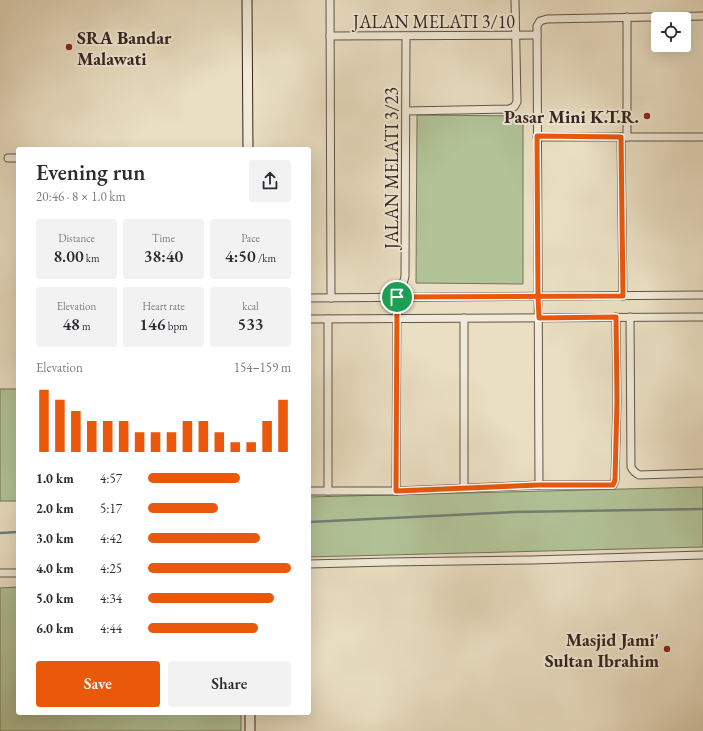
<!DOCTYPE html>
<meta charset="utf-8">
<style>
:root{--surface:#fff;--page:#f2f2f3;--text:#2b2b33;--muted:#7c7c81;--accent:#ea580c}
body{margin:0;font-family:"EB Garamond",serif;background:var(--page);color:var(--text);height:100vh;display:flex;flex-direction:column;font-size:15px;white-space:nowrap}
*{box-sizing:border-box;margin:0}
p{font-size:13px;color:var(--muted)}
.icon{flex:none;width:22px;height:22px;fill:none;stroke:currentColor;stroke-width:2;stroke-linecap:round;stroke-linejoin:round}
.map{position:relative;flex:1;overflow:hidden}
.side{position:absolute;left:16px;top:147px;width:295px;height:568px;display:flex;flex-direction:column;background:var(--surface);border-radius:4px;box-shadow:0 4px 16px #0002}
.side>*{flex:none}
.controls{position:absolute;left:651px;top:12px;display:grid;gap:8px}
.controls a{display:grid;place-items:center;width:40px;height:40px;border-radius:4px;background:var(--surface);box-shadow:0 4px 16px #0002;font-size:20px}
.pin{position:absolute;display:grid;place-items:center;width:34px;height:34px;color:#fff;margin:-17px;border:2px solid #fff;border-radius:50%;box-shadow:0 1px 4px #0007}
.round{display:grid;place-items:center;flex:none;width:42px;height:42px;border-radius:4px;background:var(--page)}
.head{display:flex;align-items:center;justify-content:space-between;height:68px;padding:0 20px}
h1{font-size:22px;font-weight:600;line-height:30px}
.metrics{display:grid;grid-template-columns:repeat(3,1fr);gap:6px;height:68px;padding:4px 20px}
.metrics div{display:grid;align-content:center;border-radius:4px;background:var(--page);text-align:center}
.metrics b{font-size:17px;font-weight:600}
.metrics small{font-size:11px;font-weight:400}
.metrics p{font-size:11px}
.chart{height:112px;padding:8px 20px}
.chart p{display:flex;justify-content:space-between}
.chart svg{width:100%;height:72px;margin-top:4px;stroke:var(--accent);stroke-width:6}
.cta{display:flex;gap:8px;margin-top:auto;padding:8px 20px}
.cta a{flex:1;height:46px;border-radius:4px;background:var(--accent);color:#fff;font-size:16px;font-weight:600;line-height:46px;text-align:center}
.cta a+a{background:var(--page);color:var(--text)}
ul{padding:0 20px;list-style:none;font-size:13px}
li{display:grid;grid-template-columns:64px 48px 1fr;align-items:center;height:30px}
li i{height:10px;border-radius:5px;background:var(--accent)}
.map>svg:first-child{display:block}
.green{fill:#b2c398;stroke:#73745c}
.lines{fill:none;stroke-linecap:round;stroke-linejoin:round}
.stream{stroke:#708075;stroke-width:2.5}
.street-casing{stroke:#625448;stroke-width:9}
.secondary-casing{stroke:#34251f;stroke-width:11}
.street{stroke:#f1ead8;stroke-width:7}
.secondary{stroke:#f1ead8;stroke-width:9}
.route-casing{stroke:#fff;stroke-width:8}
.route{stroke:#ea580c;stroke-width:5}
.poi-dot{fill:#8f2418;stroke:#f1ead8;stroke-width:1.5}
.labels{text-anchor:middle;dominant-baseline:central;stroke-width:4;stroke-linejoin:round;paint-order:stroke}
.street-label{font-size:18px;fill:#34251f;stroke:#f1ead8}
.poi-label{font-size:18px;font-weight:bold;fill:#34251f;stroke:#f1ead8;text-anchor:end}
</style>
<div class="map">
<svg width="703" height="731" viewBox="0 0 703 731">
<rect width="100%" height="100%" fill="#eadfc3"/>
<filter id="stains"><feTurbulence type="fractalNoise" baseFrequency=".005" numOctaves="4"/><feColorMatrix values="0 0 0 0 .2 0 0 0 0 .09 0 0 0 0 .02 0 0 0 .5 -.17"/></filter>
<radialGradient id="worn" r=".72"><stop offset=".6" stop-color="#630" stop-opacity="0"/><stop offset="1" stop-color="#630" stop-opacity=".3"/></radialGradient>
<g class="green">
<polygon points="417,115 523,116 523,284 416,283"/>
<rect x="0" y="389" width="18" height="112"/>
<polygon points="703,487 703,547 309,557 309,497"/>
<polygon points="18,587 18,713 241,713 241,731 0,731 0,588"/>
</g>
<g class="lines">
<g class="stream">
<polyline points="309,522 514,512 703,509"/>
<polyline points="0,533 18,532"/>
</g>
<defs>
<g id="street">
<polyline points="330,0 331,298"/>
<polyline points="330,36 537,35"/>
<polyline points="406,111 509,109 514,107 517,102 515,0"/>
<polyline points="537,137 703,137"/>
<polyline points="621,137 623,296"/>
<polyline points="627,137 627,17"/>
<polyline points="8,158 18,158"/>
<polyline points="309,298 703,295"/>
<path d="M630,317L631,467C633,471 635,473 639,475L703,473"/>
<polyline points="309,319 703,317"/>
<polyline points="539,485 537,26 540,21 547,19 703,16"/>
<polyline points="464,488 464,318"/>
<polyline points="309,491 396,491 539,485 613,485 615,480 617,401 616,317"/>
<polyline points="328,491 328,319"/>
<path d="M396,491L397,297C399,289 404,284 405,276L406,37"/>
<polyline points="309,564 388,562 532,560 703,555"/>
<polyline points="0,573 18,573"/>
</g>
<g id="secondary">
<polyline points="247,0 248,149"/>
<polyline points="250,713 250,731"/>
</g>
</defs>
<use href="#street" class="street-casing"/>
<use href="#secondary" class="secondary-casing"/>
<use href="#street" class="street"/>
<use href="#secondary" class="secondary"/>
</g>
<g class="lines">
<defs>
<path id="route" d="M397,297L396,491L539,485H613L615,480L617,401L616,317L539,318L538,296L537,136L621,137L623,296C548,296 473,297 397,297"/>
</defs>
<use href="#route" class="route-casing"/>
<use href="#route" class="route"/>
</g>
<g class="poi-dot">
<circle cx="69" cy="47" r="4"/>
<circle cx="647" cy="116" r="4"/>
<circle cx="667" cy="649" r="4"/>
</g>
<g class="labels">
<g class="street-label">
<text x="434" y="21">JALAN MELATI 3/10</text>
<text transform="translate(391 168) rotate(-90)">JALAN MELATI 3/23</text>
</g>
<g class="poi-label">
<text x="77" y="37" text-anchor="start">SRA Bandar<tspan x="77" dy="21">Malawati</tspan></text>
<text x="639" y="116">Pasar Mini K.T.R.</text>
<text x="659" y="639">Masjid Jami'<tspan x="659" dy="21">Sultan Ibrahim</tspan></text>
</g>
</g>
<rect width="100%" height="100%" filter="url(#stains)"/>
<rect width="100%" height="100%" fill="url(#worn)"/>
</svg>
<div class="controls">
<a><svg class="icon" aria-label="locate" viewBox="0 0 24 24"><circle cx="12" cy="12" r="6"/><path d="M12 2v4M12 18v4M2 12h4M18 12h4"/></svg></a>
</div>
<div class="pin" style="left:397px;top:297px;background:#1e9e55"><svg class="icon" aria-label="arrive" viewBox="0 0 24 24"><path d="M6 21V4h12l-3 4 3 4H6"/></svg></div>
<section class="side">
<div class="head"><div><h1>Evening run</h1><p>20:46 · 8 × 1.0 km</p></div><a class="round"><svg class="icon" aria-label="share" viewBox="0 0 24 24"><path d="M12 15V3M7 8l5-5 5 5M5 13v7h14v-7"/></svg></a></div>
<div class="metrics">
<div><p>Distance</p><b>8.00<small> km</small></b></div>
<div><p>Time</p><b>38:40</b></div>
<div><p>Pace</p><b>4:50<small> /km</small></b></div>
</div>
<div class="metrics">
<div><p>Elevation</p><b>48<small> m</small></b></div>
<div><p>Heart rate</p><b>146<small> bpm</small></b></div>
<div><p>kcal</p><b>533</b></div>
</div>
<div class="chart"><p><span>Elevation</span>154–159 m</p>
<svg viewBox="0 0 160 44" preserveAspectRatio="none"><path d="M5 44V6M15 44V12M25 44V19M35 44V25M45 44V25M55 44V25M65 44V32M75 44V32M85 44V32M95 44V25M105 44V25M115 44V32M125 44V38M135 44V38M145 44V25M155 44V12"/></svg>
</div>
<ul>
<li><b>1.0 km</b>4:57<i style="width:64%"></i></li>
<li><b>2.0 km</b>5:17<i style="width:49%"></i></li>
<li><b>3.0 km</b>4:42<i style="width:78%"></i></li>
<li><b>4.0 km</b>4:25<i style="width:100%"></i></li>
<li><b>5.0 km</b>4:34<i style="width:88%"></i></li>
<li><b>6.0 km</b>4:44<i style="width:77%"></i></li>
</ul>
<div class="cta"><a>Save</a><a>Share</a></div>
</section>
</div>
